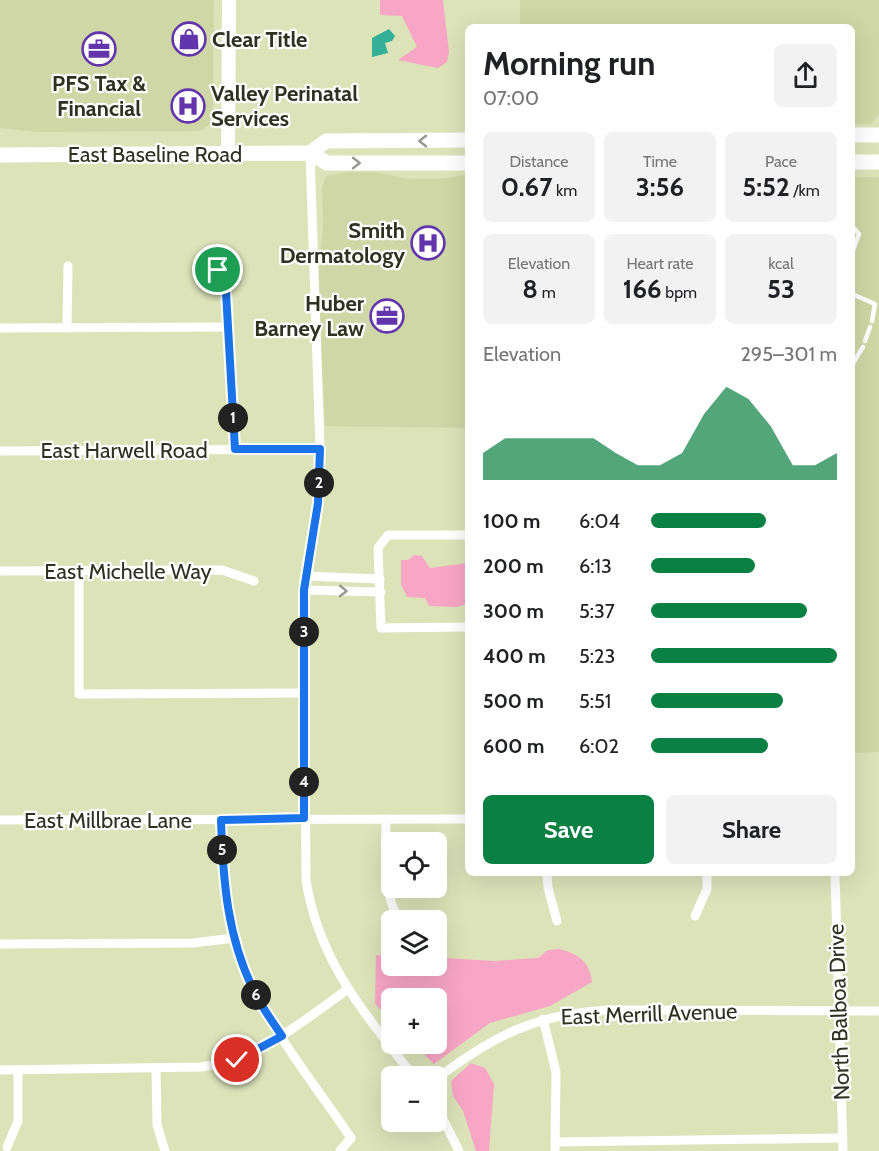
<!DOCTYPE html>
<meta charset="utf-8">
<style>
:root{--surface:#fff;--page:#f2f2f2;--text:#202124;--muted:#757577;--accent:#0b8043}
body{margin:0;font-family:Cabin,sans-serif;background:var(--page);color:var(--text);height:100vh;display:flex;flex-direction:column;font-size:22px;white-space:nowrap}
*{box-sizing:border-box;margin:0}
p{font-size:20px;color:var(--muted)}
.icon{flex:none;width:33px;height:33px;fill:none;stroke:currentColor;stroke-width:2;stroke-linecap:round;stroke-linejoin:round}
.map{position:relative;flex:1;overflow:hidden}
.details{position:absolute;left:465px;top:24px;width:390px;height:852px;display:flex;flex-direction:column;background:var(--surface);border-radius:9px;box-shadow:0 6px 24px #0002}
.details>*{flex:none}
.tools{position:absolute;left:381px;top:832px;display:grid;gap:12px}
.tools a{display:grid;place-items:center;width:66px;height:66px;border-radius:9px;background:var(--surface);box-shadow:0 6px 24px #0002;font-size:30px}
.pin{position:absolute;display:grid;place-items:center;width:51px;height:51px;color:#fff;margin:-26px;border:3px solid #fff;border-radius:50%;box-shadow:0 2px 6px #0007}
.km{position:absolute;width:30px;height:30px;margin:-15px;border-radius:50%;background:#222;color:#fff;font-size:16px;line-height:30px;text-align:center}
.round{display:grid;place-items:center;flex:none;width:63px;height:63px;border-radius:9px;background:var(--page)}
.summary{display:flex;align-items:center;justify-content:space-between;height:102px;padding:0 18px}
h1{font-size:33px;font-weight:800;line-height:45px}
.figures{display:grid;grid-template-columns:repeat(3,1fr);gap:9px;height:102px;padding:6px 18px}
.figures div{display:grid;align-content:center;border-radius:9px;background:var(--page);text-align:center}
.figures b{font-size:26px;font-weight:800}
.figures small{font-size:16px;font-weight:400}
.figures p{font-size:16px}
.chart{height:168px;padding:12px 18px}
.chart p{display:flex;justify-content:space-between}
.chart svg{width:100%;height:108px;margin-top:6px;fill:var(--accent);opacity:.7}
.cta{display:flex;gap:12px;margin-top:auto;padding:12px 18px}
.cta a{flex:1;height:69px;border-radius:9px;background:var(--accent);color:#fff;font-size:24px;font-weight:800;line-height:69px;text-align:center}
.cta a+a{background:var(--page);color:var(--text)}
ul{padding:0 18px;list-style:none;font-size:20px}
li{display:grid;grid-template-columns:96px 72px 1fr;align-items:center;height:45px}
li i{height:15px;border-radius:8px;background:var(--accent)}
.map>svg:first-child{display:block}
.built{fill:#cfd7a6}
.green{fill:#f7a6c5}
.water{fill:#34b096}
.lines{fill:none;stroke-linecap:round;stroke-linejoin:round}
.path{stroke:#868b6e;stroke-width:1.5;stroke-dasharray:3 4.5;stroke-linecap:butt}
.lane{stroke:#fff;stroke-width:4.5}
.street{stroke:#fff;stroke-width:9}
.secondary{stroke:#fff;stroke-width:14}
.primary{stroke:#fff;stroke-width:15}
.oneway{stroke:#979890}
.route-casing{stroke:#fff;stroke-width:12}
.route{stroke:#1a73e8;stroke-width:8}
.labels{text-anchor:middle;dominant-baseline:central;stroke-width:4.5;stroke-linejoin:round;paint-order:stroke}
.poi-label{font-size:22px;font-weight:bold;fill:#2f3221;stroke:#fff;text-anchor:start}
.street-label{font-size:22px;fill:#2f3221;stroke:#fff}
</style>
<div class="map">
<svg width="879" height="1151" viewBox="0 0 879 1151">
<rect width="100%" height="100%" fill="#dce3b9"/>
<g class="built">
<polygon points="0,0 214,0 213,113 210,124 200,131 37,132 0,128"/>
<polygon points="520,0 879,0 879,114 871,124 852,124 852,27 520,27"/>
<polygon points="348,172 375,172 410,179 449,178 468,174 468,428 325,426 318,272 323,227 322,188 326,176"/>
<polygon points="852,177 879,177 879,752 852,753"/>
</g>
<g class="green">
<polygon points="380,0 443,0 449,52 447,62 438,68 398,60 417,47 402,16 380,15"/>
<polygon points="414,555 422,556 430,568 468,563 468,604 456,607 429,606 425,598 407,597 401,584 401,560 408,560"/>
<path d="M560,949C580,955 589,961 592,982L550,1006L490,1023L434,1064L414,1044H436V999H392L391,1020L375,1004L376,955L391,956L392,966H410L420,975L445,958L495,961L538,958L548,950Z"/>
<polygon points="471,1063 485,1068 494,1084 489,1151 476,1151 463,1111 453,1096 451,1081"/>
</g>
<polygon class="water" points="389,29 395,36 392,41 385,43 388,53 372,57 372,38"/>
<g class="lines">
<polyline class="path" points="385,1022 392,1017"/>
<g class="lane">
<polyline points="852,226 859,234 852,253"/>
<polyline points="852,294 875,304 872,321"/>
<polyline points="865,341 870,327"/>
<polyline points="852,365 863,347"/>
</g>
<g class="street">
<path d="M310,153L320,449L317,503L305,576L304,602L306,880C319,963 365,1013 414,1077"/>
<polyline points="218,270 226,292 235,449"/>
<polyline points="0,328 228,327"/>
<polyline points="67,328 68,266"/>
<polyline points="0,451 320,449"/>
<polyline points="468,535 388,535 378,548 381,628 468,627"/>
<polyline points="79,570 79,694 304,693"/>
<polyline points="0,571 222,570 254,581"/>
<polyline points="305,576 380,579"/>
<polyline points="304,590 381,592"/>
<path d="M386,819C386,844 382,904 402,921"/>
<polyline points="0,820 468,819"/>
<path d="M221,820C222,859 223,899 233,938C254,1012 309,1075 351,1138L340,1151"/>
<polyline points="547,873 548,888 557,921"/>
<polyline points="835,873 843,1151"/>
<polyline points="695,916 707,889 707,873"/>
<polyline points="0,944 193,943 234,938"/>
<polyline points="543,1019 556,1072 555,1151"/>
<polyline points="156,1068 157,1125 165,1151"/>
<path d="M0,1070L201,1067C259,1059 302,1022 348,989"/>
<path d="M436,1079C493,1036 537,1013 610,1010L879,1011"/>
<polyline points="436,1105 459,1151"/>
<polyline points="555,1142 843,1138"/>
<polyline points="7,1147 18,1121 18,1070"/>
</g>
<polyline class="secondary" points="228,153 229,0"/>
<g class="primary">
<polyline points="852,135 879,135"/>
<polyline points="310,153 326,141 468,140"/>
<polyline points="0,155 310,153 327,163 468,163"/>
<polyline points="852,162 879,162"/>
</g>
</g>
<defs><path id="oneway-chevron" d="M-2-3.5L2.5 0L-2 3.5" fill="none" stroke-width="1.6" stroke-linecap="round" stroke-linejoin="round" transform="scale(1.5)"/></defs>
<g class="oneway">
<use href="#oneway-chevron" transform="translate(423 141) rotate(180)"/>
<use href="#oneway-chevron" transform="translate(356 163)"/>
<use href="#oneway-chevron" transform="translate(343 591) rotate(1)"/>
</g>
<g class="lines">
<defs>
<path id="route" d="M218,270L226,292L235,449H320L318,503L304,590V818L221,820C223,880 227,938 255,993C262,1008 273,1022 282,1036L237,1060"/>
</defs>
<use href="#route" class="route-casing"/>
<use href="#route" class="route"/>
</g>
<defs>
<symbol id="shop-ring" viewBox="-11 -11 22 22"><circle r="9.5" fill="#fff" stroke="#6235ad" stroke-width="1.5"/><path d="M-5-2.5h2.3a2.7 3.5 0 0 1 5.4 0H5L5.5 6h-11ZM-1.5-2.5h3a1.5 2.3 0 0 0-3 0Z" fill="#6235ad"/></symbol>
<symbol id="office-ring" viewBox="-11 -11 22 22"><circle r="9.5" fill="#fff" stroke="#6235ad" stroke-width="1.5"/><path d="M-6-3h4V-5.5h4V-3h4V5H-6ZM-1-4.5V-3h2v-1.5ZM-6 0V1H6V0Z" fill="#6235ad"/></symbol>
<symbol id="hospital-ring" viewBox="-11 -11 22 22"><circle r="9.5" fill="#fff" stroke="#6235ad" stroke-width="1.5"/><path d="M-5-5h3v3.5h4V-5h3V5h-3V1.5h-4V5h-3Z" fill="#6235ad"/></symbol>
</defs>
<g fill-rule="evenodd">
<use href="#shop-ring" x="170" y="20" width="38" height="38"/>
<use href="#office-ring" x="80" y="30" width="38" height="38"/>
<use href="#hospital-ring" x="169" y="87" width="38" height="38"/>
<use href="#hospital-ring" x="409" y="224" width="38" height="38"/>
<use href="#office-ring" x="368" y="297" width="38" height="38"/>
</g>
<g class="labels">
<g class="poi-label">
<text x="212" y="39">Clear Title</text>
<text x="99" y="83" text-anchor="middle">PFS Tax &amp;<tspan x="99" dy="25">Financial</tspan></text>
<text x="211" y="93">Valley Perinatal<tspan x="211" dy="25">Services</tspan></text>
<text x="405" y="230" text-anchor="end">Smith<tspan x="405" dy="25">Dermatology</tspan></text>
<text x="364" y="303" text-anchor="end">Huber<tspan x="364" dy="25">Barney Law</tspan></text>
</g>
<g class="street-label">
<text x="155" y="154">East Baseline Road</text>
<text x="124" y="450">East Harwell Road</text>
<text x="128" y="571">East Michelle Way</text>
<text x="108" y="820">East Millbrae Lane</text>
<text transform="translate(839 1012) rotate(-92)">North Balboa Drive</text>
<text transform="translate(649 1014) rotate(-2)">East Merrill Avenue</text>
</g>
</g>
</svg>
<div class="tools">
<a><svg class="icon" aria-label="locate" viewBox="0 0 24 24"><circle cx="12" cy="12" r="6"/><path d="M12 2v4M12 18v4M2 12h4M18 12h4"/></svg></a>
<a><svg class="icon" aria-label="layers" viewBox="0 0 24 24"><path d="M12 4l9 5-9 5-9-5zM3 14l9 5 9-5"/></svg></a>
<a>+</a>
<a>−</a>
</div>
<div class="pin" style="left:218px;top:270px;background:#1e9e55"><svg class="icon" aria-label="arrive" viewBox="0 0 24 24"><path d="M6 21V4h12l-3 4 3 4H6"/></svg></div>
<div class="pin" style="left:237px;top:1060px;background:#d93025"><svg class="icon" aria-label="check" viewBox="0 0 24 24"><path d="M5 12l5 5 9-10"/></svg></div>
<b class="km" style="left:233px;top:418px">1</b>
<b class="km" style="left:319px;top:483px">2</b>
<b class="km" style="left:304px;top:632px">3</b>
<b class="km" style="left:304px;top:782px">4</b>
<b class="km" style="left:222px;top:850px">5</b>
<b class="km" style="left:256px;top:995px">6</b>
<section class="details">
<div class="summary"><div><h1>Morning run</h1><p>07:00</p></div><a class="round"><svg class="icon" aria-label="share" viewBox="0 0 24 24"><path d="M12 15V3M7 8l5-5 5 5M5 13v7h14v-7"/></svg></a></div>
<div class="figures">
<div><p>Distance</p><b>0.67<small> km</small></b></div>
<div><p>Time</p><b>3:56</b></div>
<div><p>Pace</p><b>5:52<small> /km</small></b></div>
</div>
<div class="figures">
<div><p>Elevation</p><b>8<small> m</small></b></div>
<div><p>Heart rate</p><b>166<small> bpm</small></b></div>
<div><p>kcal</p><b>53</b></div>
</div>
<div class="chart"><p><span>Elevation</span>295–301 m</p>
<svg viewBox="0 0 160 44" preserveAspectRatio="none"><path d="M0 44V33L10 27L20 27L30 27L40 27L50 27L60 33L70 38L80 38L90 33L100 17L110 6L120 11L130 22L140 38L150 38L160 33V44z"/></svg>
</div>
<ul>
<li><b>100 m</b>6:04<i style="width:62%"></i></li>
<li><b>200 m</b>6:13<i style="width:56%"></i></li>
<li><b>300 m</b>5:37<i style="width:84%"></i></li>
<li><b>400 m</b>5:23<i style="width:100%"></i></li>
<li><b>500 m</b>5:51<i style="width:71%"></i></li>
<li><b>600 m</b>6:02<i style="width:63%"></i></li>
</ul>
<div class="cta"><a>Save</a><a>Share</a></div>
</section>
</div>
